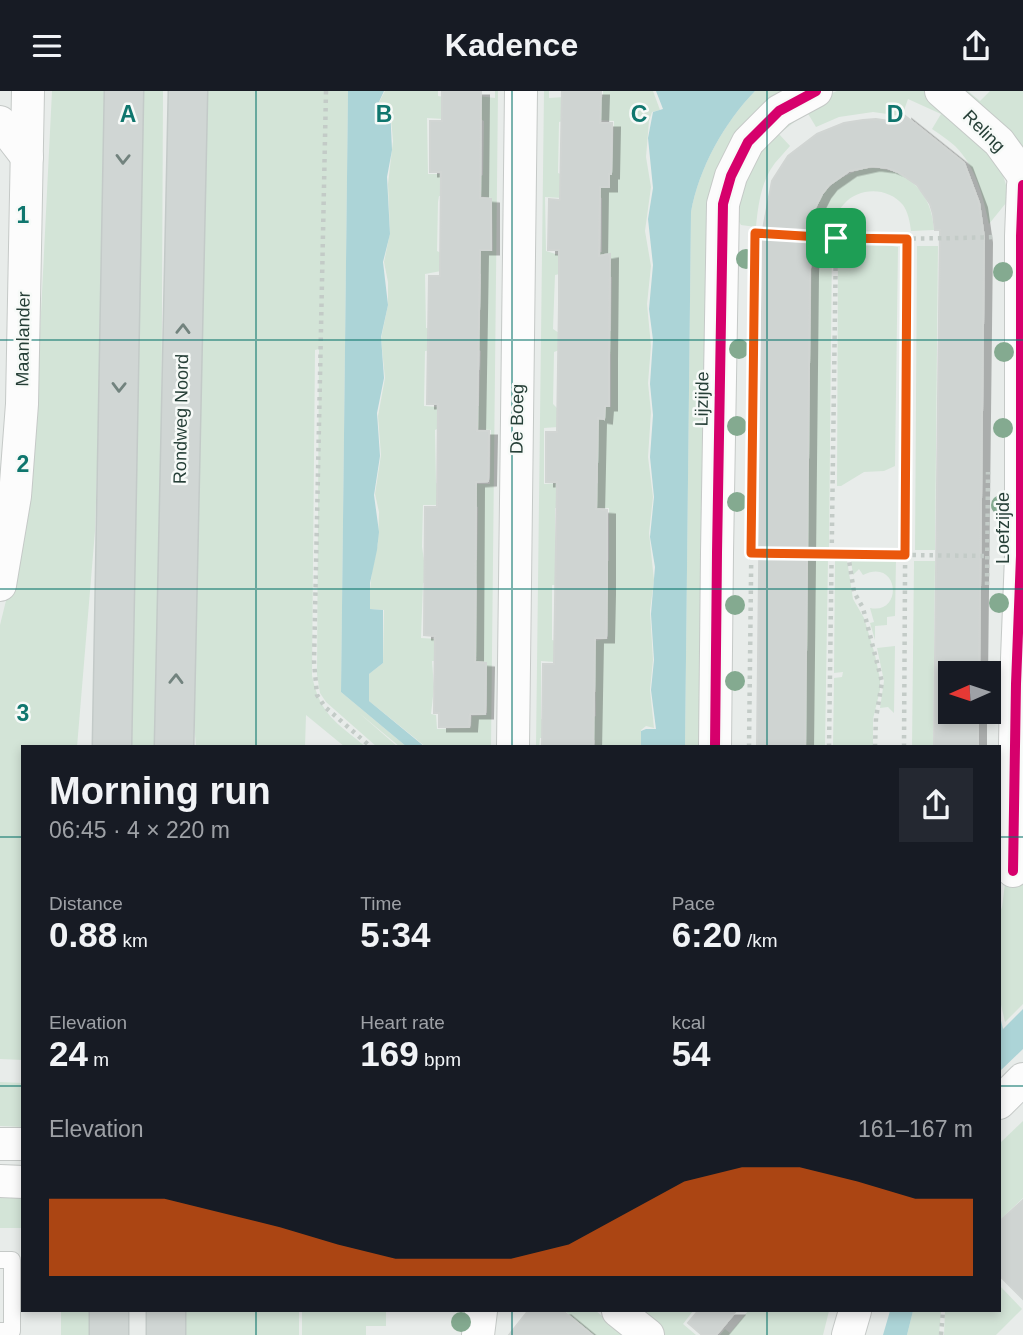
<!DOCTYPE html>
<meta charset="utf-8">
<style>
:root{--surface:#171b24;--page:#242831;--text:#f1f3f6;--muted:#9ea1a6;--accent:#ea580c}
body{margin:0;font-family:Arial,sans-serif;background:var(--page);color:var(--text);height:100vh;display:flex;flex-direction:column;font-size:26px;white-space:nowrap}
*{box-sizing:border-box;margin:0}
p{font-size:23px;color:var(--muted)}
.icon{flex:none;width:38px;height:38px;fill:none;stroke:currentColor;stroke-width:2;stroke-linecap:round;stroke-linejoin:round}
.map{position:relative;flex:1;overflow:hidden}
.sheet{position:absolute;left:21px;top:654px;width:980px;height:567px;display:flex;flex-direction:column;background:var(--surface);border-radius:0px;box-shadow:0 4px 10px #0003}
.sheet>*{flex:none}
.needle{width:46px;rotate:267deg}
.buttons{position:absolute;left:938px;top:570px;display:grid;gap:14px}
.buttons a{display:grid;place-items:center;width:63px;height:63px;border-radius:0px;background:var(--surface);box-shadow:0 4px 10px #0003;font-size:35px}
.pin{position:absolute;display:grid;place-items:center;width:60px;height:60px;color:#fff;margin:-30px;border-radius:14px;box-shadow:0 4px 10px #0006}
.round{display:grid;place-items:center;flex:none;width:74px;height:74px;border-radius:0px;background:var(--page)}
.head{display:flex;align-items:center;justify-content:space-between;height:119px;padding:0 28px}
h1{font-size:38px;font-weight:800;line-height:52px}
.metrics{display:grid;grid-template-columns:repeat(3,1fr);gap:10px;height:119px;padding:7px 28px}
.metrics div{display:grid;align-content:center}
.metrics b{font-size:35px;font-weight:800}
.metrics small{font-size:19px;font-weight:400}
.metrics p{font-size:19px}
.chart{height:196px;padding:14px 28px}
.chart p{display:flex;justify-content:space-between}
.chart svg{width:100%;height:126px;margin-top:7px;fill:var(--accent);opacity:.7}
header{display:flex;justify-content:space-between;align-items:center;height:91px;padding:0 28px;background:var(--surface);font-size:32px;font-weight:800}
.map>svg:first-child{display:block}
.green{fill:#d3e4d7}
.water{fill:#acd4d7}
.building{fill:#cfd4d2;stroke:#d1d5d3;stroke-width:2;filter:url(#shadow)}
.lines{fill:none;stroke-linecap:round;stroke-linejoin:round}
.lane-casing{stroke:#c5c9c7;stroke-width:18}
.street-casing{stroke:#c5c9c7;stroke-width:34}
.primary-casing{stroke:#c3cac8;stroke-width:41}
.path{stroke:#c3cbc7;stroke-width:4.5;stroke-dasharray:3.5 5;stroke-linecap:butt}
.lane{stroke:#fcfcfc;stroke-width:16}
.street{stroke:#fcfcfc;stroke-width:32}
.primary{stroke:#d0d6d4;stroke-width:38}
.cycleway-casing{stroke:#f7faf8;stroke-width:15}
.cycleway{stroke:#d6006c;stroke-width:10}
.tree{fill:#84aa90}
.oneway{stroke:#72837e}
.route-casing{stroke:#fff;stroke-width:14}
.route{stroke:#ea580c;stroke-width:9}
.grid{fill:none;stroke:#0f766e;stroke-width:2;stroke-opacity:0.55}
.labels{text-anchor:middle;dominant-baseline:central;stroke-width:5;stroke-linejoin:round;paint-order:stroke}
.street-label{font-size:18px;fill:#263f37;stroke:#f7faf8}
.grid-label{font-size:23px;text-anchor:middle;font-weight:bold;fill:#0f766e;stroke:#f7faf8;stroke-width:5;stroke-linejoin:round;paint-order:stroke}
</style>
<header><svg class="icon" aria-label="menu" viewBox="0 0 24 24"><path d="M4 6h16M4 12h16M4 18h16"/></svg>Kadence<svg class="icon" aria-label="share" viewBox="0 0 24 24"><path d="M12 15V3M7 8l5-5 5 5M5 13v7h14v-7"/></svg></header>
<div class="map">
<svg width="1023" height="1244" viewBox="0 0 1023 1244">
<defs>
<filter id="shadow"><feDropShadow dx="8" dy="4.5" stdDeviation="0" flood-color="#0004"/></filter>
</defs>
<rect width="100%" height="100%" fill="#e8ecea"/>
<g class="green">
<polygon points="52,0 109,0 95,440 77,656 23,656 23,969 0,968 0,534 17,465 35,343"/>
<polygon points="135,0 163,0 161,437 158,656 132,656"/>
<path d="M195,0H348L341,601L407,656H400L358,621L398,656H377L326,611L320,602L317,584L319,258L315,259L312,584C319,623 337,632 366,656H345L306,624L305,656H196L193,618Z"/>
<polygon points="385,0 438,0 438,5 444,6 444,28 427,27 428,83 443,83 443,105 439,105 438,111 437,160 441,162 441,180 425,183 426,237 440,239 440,258 425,260 424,315 439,316 439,337 435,339 436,392 439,394 438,414 423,414 422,456 424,469 439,470 438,491 423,492 421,547 437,548 437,570 432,570 434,596 431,623 436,624 437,638 471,637 472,625 487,624 487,571 471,570 472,547 476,546 477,493 473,492 473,469 477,469 478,416 474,415 474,393 490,393 491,339 475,338 475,315 479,315 481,260 476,258 476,238 480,239 481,183 477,182 478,160 493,160 492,107 478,105 478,86 483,84 484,30 479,27 478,5 495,7 495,0 498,0 491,656 426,656 369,610 369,583 383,572 384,519 370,518 370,498 372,480 378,452 379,421 375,403 381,364 378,325 385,287 381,248 388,214 388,191 384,171 390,142 388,93 393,50 390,16 377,15"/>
<polygon points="544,0 549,0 549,7 564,6 563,30 559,31 558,82 563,84 562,107 545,106 546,160 559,164 560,183 555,184 553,238 559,242 559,259 554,261 553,313 559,319 558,336 544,337 544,393 560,392 559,417 555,417 555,470 558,470 558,494 552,494 552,549 556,550 555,571 541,570 541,628 555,626 554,647 540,647 539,656 536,656"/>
<polygon points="603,0 653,0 660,19 652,21 649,30 646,66 651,96 645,140 651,175 647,213 651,255 648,292 651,321 648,366 653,406 649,442 654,489 650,520 653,569 650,599 654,637 646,635 641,639 641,656 595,656 595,649 590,648 591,627 596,625 595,572 592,571 593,550 608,548 607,496 592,493 592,471 609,470 609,417 593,417 594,394 598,392 598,341 594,340 593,328 605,329 605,320 594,320 595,315 611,316 611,263 596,262 596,240 611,240 612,186 596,184 596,162 602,161 602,107 598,106 598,97 609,96 610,88 597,87 597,84 612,84 614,30 598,29 599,7 603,6"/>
<path d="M755,0H791L736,55L706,656H685L691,121C699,77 724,32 755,0Z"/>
<path d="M837,0H928L982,47L1002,81L1010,107L989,133C983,105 976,76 955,55C948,49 940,43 932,38L941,23L908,8L902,25L873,21L839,26L816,36L807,21L779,43L790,55C785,61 780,66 775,72C761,90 758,115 756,136L741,134L735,124L743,81L793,18Z"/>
<polygon points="953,0 968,0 980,10 990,0 1023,0 1023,60"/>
<path d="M873,77C909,79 932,102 934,139L911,140C910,131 908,121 903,114C888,96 859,96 844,113C837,120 835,129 834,138H812C812,104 839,80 873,77Z"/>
<polygon points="881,153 898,156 895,375 884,380 864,381 841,395 837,395 838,165 839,156 844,154"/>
<polygon points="812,154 832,154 829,458 807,458"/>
<polygon points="917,155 938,155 935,459 915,459"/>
<polygon points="808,468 828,469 825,656 805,656"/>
<polygon points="835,469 847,469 853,508 864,527 875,564 880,588 880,599 873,628 873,656 833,656 834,587 842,586 843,581 834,582"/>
<path d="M851,469H896L895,525L887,526V534L875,535V549L870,532L874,531L870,517C904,524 899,466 863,484L859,478L853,484Z"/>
<polygon points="914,470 935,470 933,656 912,656"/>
<polygon points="895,555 894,622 888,616 880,617 884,590 877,557"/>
<polygon points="1005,793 1023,793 1023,913 1005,931 999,905 999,824 1002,816"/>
<polygon points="0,991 23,992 23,1036 0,1035"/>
<polygon points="1023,1030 1023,1107 999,1130 999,1053"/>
<rect x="0" y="1105" width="23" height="32"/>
<polygon points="999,1194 1022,1218 996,1244 944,1244 945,1220 999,1220"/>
<rect x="61" y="1220" width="34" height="24"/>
<polygon points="181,1220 299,1220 299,1244 180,1244"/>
<polygon points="302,1220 386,1220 386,1235 366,1235 366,1244 302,1244"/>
<polygon points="565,1220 596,1220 625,1244 594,1244"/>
<polygon points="633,1220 693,1220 683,1233 696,1244 663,1244"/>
<polygon points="748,1220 829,1220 823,1244 720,1244 725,1238 730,1242"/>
<polygon points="913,1220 941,1220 939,1244 907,1244"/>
</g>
<g class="water">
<polygon points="348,0 384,0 377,15 390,16 392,59 387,86 390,143 383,171 388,214 381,246 384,287 377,322 380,365 374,404 379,441 377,459 370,492 370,518 383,519 383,572 369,583 369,610 425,656 407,656 341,601"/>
<path d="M656,0H755C724,32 699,77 691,121L685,656H641V640L646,638H656L651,599L654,569L651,523L655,476L650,446L654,406L650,366L653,324L650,293L653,249L649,218L653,174L648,128L653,97L648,47L653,21L663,18Z"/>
<polygon points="1023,918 1023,958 999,981 999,921 1003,938"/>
<polygon points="890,1220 913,1220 907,1244 883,1244"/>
</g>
<g class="building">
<polygon points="442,0 481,0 480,107 491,108 491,159 480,159 477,340 489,340 488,390 476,391 475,571 486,572 485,623 470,623 469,636 439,636 439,622 434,622 435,545 424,544 425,416 437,416 438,313 427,313 429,185 440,185 441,81 430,81 430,30 442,30"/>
<polygon points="562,0 601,0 600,32 612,32 611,83 609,83 609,96 600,96 599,165 610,163 609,264 609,315 605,315 604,328 598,327 596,418 607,419 607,499 606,547 595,547 593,656 542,656 543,573 554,573 557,391 546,391 546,341 557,341 559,211 559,159 548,159 549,108 560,109"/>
<polygon points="904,24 964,72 979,112 984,147 979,583 950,583 950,621 978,621 978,656 934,656 940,139 935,139 933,123 930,113 917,94 898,81 888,77 872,75 849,80 829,94 822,103 813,121 810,178 805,656 757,656 763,138 772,90 788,65 817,43 844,32 863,29 876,28 902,32"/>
<polygon points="1023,1109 1023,1208 999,1184 999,1131"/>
<polygon points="528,1220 563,1220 592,1244 509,1244"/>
<polygon points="698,1220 736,1220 716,1244 702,1244 688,1232"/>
</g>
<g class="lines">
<defs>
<polyline id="lane" points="0,1169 12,1169 12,1240 0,1240"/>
<g id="street">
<polyline points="941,0 999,51 1023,84"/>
<polyline points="0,31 27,66"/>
<polyline points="0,494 15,405 22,313 28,0"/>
<polyline points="513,656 521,0"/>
<polyline points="715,656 717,462 723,113 731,85 748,51 779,20 816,0"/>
<polyline points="1013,780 1016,593 1021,465 1021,145 1023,94"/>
<polyline points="999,1012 1023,988"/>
<polyline points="0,1053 23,1053"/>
<polyline points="0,1090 23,1091"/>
<polyline points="618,1220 648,1244"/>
<polyline points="478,1244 481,1220"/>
<polyline points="848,1244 855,1220"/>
</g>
<g id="primary">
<polyline points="112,656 124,0"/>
<polyline points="174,656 188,0"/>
<polyline points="109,1244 109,1220"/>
<polyline points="166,1244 166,1220"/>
</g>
</defs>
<use href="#lane" class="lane-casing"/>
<use href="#street" class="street-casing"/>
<use href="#primary" class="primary-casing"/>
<g class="path">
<polyline points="326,0 314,571 317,604 325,616 371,656"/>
<path d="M751,142C832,147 913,149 994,146"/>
<polyline points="751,462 987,465"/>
<polyline points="848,463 854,501 863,517 882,591 876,627 875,656"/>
<polyline points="987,494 988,381"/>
<polyline points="749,656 754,234"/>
<polyline points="829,656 836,147"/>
<polyline points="904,656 907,148"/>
<polyline points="941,1244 943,1220"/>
</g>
<use href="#lane" class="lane"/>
<use href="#street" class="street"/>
<use href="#primary" class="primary"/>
<defs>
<g id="cycleway">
<polyline points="715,656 717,462 723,113 731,85 748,51 779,20 816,0"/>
<polyline points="1013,780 1016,593 1021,465 1021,145 1023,94"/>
</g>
</defs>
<use href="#cycleway" class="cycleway-casing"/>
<use href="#cycleway" class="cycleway"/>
</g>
<g class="tree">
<circle cx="746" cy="168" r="10"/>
<circle cx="1003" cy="181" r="10"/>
<circle cx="739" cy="258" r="10"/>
<circle cx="1004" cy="261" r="10"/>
<circle cx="737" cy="335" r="10"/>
<circle cx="1003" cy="337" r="10"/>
<circle cx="737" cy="411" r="10"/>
<circle cx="1001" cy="414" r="10"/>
<circle cx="999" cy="512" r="10"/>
<circle cx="735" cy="514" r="10"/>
<circle cx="735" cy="590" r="10"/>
<circle cx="461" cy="1231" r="10"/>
</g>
<defs><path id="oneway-chevron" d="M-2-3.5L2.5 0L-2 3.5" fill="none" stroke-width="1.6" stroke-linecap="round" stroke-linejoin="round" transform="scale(1.75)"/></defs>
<g class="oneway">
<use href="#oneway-chevron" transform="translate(123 68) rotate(91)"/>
<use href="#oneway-chevron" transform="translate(183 238) rotate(-89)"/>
<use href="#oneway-chevron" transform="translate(119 296) rotate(91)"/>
<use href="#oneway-chevron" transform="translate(176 588) rotate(-89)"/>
</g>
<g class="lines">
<defs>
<polygon id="route" points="755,142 836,147 907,148 905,464 751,462"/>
</defs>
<use href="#route" class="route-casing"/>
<use href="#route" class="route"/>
</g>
<path class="grid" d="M256,0V656M512,0V656M767,0V656M0,249H1023M0,498H1023M0,746H23M999,746H1023M0,995H23M999,995H1023M256,1220V1244M512,1220V1244M767,1220V1244"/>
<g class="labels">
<g class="street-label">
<text transform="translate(984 40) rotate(45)">Reling</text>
<text transform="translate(23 248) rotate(-89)">Maanlander</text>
<text transform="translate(702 308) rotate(-89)">Lijzijde</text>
<text transform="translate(181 328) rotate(-89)">Rondweg Noord</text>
<text transform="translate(517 328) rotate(-89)">De Boeg</text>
<text transform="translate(1003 437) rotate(-90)">Loefzijde</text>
</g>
</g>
<g class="grid-label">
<text x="128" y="31">A</text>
<text x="384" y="31">B</text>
<text x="639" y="31">C</text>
<text x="895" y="31">D</text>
<text x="23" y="132">1</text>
<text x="23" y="381">2</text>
<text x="23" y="630">3</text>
</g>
</svg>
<div class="buttons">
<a><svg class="needle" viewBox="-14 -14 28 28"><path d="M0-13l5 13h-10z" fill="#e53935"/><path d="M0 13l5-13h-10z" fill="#9ea1a6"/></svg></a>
</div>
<div class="pin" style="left:836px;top:147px;background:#1e9e55"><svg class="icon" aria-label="arrive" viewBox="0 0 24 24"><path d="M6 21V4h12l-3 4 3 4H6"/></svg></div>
<section class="sheet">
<div class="head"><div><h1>Morning run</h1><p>06:45 · 4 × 220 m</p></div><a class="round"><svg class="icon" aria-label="share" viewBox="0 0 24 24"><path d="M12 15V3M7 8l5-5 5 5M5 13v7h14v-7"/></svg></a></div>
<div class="metrics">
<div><p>Distance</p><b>0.88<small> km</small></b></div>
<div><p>Time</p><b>5:34</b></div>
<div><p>Pace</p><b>6:20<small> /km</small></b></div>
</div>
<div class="metrics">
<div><p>Elevation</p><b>24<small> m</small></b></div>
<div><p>Heart rate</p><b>169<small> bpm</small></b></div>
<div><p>kcal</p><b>54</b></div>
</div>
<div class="chart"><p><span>Elevation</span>161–167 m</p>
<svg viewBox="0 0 160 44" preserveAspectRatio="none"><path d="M0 44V17L10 17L20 17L30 22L40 27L50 33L60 38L70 38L80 38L90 33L100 22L110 11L120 6L130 6L140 11L150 17L160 17V44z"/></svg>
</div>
</section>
</div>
